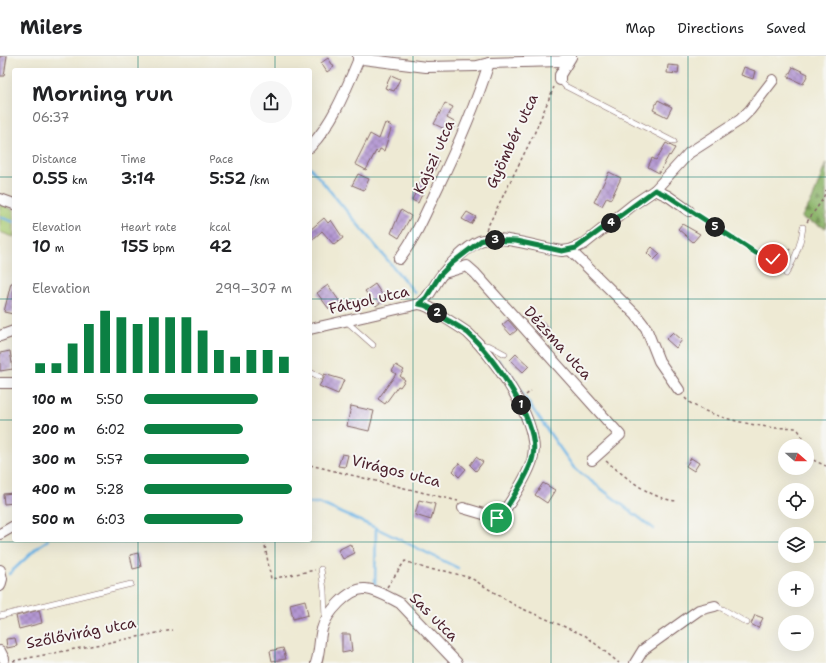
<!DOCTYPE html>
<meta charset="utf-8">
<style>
:root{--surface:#fff;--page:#f6f6f6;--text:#202124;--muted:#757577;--line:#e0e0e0;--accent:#0b8043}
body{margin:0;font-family:"Shantell Sans",sans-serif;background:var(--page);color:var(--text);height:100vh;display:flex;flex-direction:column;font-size:15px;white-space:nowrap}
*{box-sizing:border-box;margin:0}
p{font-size:13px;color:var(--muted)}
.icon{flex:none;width:22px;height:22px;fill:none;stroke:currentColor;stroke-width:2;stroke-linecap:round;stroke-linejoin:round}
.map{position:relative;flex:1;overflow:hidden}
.panel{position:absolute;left:12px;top:12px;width:300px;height:474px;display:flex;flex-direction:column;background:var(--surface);border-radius:4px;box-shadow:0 4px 16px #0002}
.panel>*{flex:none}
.needle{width:26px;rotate:110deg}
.controls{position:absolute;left:778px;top:383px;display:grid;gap:8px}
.controls a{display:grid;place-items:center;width:36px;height:36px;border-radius:50%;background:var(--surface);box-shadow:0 4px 16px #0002;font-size:20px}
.pin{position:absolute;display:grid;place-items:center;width:34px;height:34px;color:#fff;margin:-17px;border:2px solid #fff;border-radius:50%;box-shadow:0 1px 4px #0007}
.km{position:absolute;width:20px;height:20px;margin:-10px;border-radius:50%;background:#222;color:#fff;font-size:11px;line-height:20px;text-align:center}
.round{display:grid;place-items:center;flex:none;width:42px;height:42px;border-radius:21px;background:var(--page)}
.headline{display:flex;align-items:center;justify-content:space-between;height:68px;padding:0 20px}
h1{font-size:22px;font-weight:600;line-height:30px}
.figures{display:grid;grid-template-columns:repeat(3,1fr);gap:6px;height:68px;padding:4px 20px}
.figures div{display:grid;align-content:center}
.figures b{font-size:17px;font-weight:600}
.figures small{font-size:11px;font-weight:400}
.figures p{font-size:11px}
.chart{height:112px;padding:8px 20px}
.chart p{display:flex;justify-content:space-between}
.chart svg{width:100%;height:72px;margin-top:4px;stroke:var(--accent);stroke-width:6}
ul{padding:0 20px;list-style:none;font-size:13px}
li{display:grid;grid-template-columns:64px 48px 1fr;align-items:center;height:30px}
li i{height:10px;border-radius:5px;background:var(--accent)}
header{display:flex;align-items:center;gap:24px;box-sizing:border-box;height:56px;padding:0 20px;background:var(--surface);border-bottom:1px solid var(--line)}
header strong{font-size:19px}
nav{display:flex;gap:22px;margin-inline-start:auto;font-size:14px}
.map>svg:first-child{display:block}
.green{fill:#b2d37c;stroke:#7e7954}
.forest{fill:url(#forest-firs);stroke:#6c6a4c}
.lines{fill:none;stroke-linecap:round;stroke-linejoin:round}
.stream{stroke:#6fb6e7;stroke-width:2.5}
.building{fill:url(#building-cross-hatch)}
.service-casing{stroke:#836666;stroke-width:6}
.minor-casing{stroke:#836666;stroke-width:12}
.path{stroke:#836666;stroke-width:1.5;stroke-dasharray:3 3;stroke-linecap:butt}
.service{stroke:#fff;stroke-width:5}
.minor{stroke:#fff;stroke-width:10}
.route-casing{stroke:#fff;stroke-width:8}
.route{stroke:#0b8043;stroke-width:5}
.grid{fill:none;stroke:#0f766e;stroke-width:1;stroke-opacity:0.55}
.labels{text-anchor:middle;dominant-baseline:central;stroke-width:4;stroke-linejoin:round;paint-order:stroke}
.street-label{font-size:15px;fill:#4a1f2b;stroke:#f6f6f2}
</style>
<header>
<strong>Milers</strong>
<nav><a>Map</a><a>Directions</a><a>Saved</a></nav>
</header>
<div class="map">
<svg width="826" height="607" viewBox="0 0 826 607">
<defs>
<pattern id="forest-firs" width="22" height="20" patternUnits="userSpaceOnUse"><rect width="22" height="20" fill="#8db56c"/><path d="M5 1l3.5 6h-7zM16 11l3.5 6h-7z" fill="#759359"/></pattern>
<pattern id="building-cross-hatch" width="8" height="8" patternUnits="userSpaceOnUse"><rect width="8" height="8" fill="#b397d3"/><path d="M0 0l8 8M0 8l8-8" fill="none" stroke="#947bab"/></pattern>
</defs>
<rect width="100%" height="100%" fill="#f6f6f2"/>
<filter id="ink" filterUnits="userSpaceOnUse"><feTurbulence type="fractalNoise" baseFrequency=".025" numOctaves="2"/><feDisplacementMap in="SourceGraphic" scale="8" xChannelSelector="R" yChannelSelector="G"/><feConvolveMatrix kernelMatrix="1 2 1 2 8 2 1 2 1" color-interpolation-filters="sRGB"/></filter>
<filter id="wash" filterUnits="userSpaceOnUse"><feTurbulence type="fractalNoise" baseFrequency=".012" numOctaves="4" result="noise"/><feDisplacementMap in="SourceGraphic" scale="16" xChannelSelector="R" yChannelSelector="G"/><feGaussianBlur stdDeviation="0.9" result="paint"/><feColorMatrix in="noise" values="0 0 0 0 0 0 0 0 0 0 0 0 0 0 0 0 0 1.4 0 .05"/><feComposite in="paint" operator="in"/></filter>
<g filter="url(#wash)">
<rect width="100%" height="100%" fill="#eeead4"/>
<polygon class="green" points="0,148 14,154 14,181 0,176"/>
<polygon class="forest" points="826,107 826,172 801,162 812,144"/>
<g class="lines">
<g class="stream">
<polyline points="310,111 415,237"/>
<polyline points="0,161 14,166"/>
<polyline points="498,304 513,321 523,339"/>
<polyline points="525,342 574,412 654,473"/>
<polyline points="310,447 319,447 376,472 458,512"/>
<polyline points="9,518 39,490 48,484"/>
<polyline points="375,530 376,472"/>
</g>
</g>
<g id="blocks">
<g class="building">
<polygon points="0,0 7,0 4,20 0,20"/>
<polygon points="328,2 334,11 327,16 321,7"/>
<polygon points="668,9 679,10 678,18 667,17"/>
<polygon points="744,11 755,15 753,23 741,19"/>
<polygon points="793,11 808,18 803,28 788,21"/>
<polygon points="391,19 400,23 394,35 385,32"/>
<polygon points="658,44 672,51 667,61 653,54"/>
<polygon points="445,47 453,51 447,62 456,67 451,76 434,68"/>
<polygon points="385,67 392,70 384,95 380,93 378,97 376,95 366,114 355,108 370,78 379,83"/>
<polygon points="666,87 675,92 670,100 669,99 659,117 648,111 652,102 656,104"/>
<polygon points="431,102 439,105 434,115 426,111"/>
<polygon points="609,116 621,122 611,143 607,141 602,150 594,146"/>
<polygon points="358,118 369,123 364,134 352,129"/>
<polygon points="420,127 426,130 418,147 412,144"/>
<polygon points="401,154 411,160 399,182 391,177"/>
<polygon points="467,156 476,161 471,168 462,163"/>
<polygon points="324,162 328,167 331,164 343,182 334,189 322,175 310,186 310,174"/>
<polygon points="682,168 700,178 693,186 678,173"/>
<polygon points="652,191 660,198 654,204 647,197"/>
<polygon points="11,227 14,227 13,258 4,256"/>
<polygon points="375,228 385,243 376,250 365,235"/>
<polygon points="328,229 340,246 329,253 317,237"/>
<polygon points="508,264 517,274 511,279 502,269"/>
<polygon points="543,267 550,274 542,282 535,274"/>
<polygon points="673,276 682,284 676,292 666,283"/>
<polygon points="10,295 13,313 0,315 0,297"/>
<polygon points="516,298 529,310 523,316 510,304"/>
<polygon points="396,309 404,314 400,320 405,324 400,331 398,330 385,348 378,343 396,318 392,315"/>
<polygon points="324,318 344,324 338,338 319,330 324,322"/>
<polygon points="351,350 374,355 369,375 347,370"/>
<polygon points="342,398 348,399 345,411 338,410"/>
<polygon points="476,401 483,406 476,415 470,409"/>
<polygon points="691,402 699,407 694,415 686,410"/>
<polygon points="459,407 466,413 459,421 453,415"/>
<polygon points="543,427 555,434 547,447 535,439"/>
<polygon points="14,437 14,447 4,448 3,438"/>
<polygon points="419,444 435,448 431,464 415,459"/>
<polygon points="350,488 355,497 343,503 338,494"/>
<polygon points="138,497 141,511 133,513 130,499"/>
<polygon points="305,544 308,559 293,563 290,548"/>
<polygon points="39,554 42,567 19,573 16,560"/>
<polygon points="755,559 763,562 758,572 751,568"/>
<polygon points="342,578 350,578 352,595 342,597"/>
<polygon points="15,582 17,590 7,592 6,583"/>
<polygon points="283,592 286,603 272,605 270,595"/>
</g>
</g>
</g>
<g filter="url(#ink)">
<use href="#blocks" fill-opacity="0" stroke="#836666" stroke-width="1"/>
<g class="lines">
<defs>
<g id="service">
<polyline points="560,24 565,30 674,86"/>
<path d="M786,218C795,203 801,189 803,171"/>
<polyline points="346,265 373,289"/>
<polyline points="481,288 490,290 505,298"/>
<polyline points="310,316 320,321"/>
<polyline points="321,513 324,534 325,563"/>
<polyline points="715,550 723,553 747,567"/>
<polyline points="0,560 131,528"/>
</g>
<g id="minor">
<polyline points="358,5 363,3 426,11 477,10 489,7 561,5 571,0"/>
<polyline points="560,24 560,19 571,1"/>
<path d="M310,91C333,66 345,36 358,5V0"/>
<polyline points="655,134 668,140 689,155"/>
<polyline points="0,143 14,148"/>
<polyline points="570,194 636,259 646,272 659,305 679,334"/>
<path d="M399,203C415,182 425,159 436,135C456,94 475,51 489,7"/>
<polyline points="444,217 467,210 475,217 620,379 592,404"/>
<path d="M419,248C428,249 435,255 442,260C451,266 460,271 468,277C492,299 529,352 533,385C534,389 534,395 533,400C532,412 507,455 497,462L463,452"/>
<path d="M310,273L419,248C431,241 435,225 445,215C452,206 472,186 483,184C503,179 541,192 562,195L570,194L584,188L634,148L655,134L689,97L740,64L750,54L773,24"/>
<polyline points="0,280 14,275"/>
<polyline points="0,327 14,327"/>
<polyline points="0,478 14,470"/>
<polyline points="0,514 2,523 0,530"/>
<polyline points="0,595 4,603"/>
<path d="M316,607C320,596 319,584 322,573C326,558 349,531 366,533C377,534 390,542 400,547L457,607"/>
<polyline points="635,607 643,594 689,561 699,554 715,550"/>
</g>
</defs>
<use href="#service" class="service-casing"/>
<use href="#minor" class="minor-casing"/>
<g class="path">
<path d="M696,159C708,167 761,203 772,203C779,203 786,199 790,193"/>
<polyline points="807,166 823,143 826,134"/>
<polyline points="486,174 534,78 554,31"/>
<polyline points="777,203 783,211"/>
<polyline points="526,339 531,335"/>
<path d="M685,342C699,359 754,370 776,372C782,372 789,371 795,372C801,374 803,385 805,390"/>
<polyline points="807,394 813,404 826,410"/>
<path d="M606,405C626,421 650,443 677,445"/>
<polyline points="310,409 458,445"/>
<polyline points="264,484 271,523 315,514"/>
<polyline points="387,531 405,505 427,513 445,515 471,522 516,550 586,580 619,607"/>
<polyline points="13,605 173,574"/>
</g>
<use href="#service" class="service"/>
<use href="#minor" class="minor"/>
</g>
</g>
<g class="lines" filter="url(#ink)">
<defs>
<path id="route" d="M497,462L502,459C511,444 530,417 533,400C540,366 493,300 468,277C460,271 451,266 442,261C435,255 428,249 419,248L426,242L440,219L452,207L482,184L516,185L562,195L576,192L655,134L668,140L756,197L773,203"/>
</defs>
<use href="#route" class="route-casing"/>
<use href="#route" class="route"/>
</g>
<path class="grid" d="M138,0V14M275,0V14M413,0V607M551,0V607M688,0V607M0,121H14M310,121H826M0,243H14M310,243H826M0,364H14M310,364H826M138,484V607M275,484V607M0,486H785M807,486H826"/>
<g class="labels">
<g class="street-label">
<text transform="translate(512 85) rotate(-65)">Gyömbér utca</text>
<text transform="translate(434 101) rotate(-66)">Kajszi utca</text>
<text transform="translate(369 244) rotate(-13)">Fátyol utca</text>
<text transform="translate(558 287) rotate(48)">Dézsma utca</text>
<text transform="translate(396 415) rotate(14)">Virágos utca</text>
<text transform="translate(434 561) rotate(45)">Sas utca</text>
<text transform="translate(81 577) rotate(-11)">Szőlővirág utca</text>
</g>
</g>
</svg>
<div class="controls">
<a><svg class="needle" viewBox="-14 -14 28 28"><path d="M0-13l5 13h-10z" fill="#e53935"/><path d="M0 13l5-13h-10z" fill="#757577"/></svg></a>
<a><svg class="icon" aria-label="locate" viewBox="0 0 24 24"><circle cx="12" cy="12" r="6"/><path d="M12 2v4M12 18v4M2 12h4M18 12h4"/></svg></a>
<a><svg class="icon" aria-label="layers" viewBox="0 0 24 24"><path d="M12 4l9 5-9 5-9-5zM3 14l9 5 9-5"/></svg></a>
<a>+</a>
<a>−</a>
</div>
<div class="pin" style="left:497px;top:462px;background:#1e9e55"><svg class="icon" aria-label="arrive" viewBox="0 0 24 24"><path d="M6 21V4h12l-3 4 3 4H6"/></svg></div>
<div class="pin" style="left:773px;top:203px;background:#d93025"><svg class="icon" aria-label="check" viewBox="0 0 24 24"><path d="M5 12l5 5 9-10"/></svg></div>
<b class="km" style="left:521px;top:349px">1</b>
<b class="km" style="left:437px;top:257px">2</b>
<b class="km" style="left:495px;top:184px">3</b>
<b class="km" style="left:611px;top:167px">4</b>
<b class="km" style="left:715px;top:171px">5</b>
<section class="panel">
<div class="headline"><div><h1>Morning run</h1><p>06:37</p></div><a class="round"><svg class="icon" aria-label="share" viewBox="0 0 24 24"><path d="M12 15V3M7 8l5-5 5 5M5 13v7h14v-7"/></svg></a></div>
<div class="figures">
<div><p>Distance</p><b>0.55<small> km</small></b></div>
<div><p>Time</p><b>3:14</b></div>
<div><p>Pace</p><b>5:52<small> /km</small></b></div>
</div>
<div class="figures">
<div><p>Elevation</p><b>10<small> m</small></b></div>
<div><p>Heart rate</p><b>155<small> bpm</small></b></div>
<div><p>kcal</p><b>42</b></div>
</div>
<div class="chart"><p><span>Elevation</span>299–307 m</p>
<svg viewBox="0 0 160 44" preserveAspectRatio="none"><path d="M5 44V38M15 44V38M25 44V26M35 44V14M45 44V6M55 44V10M65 44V14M75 44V10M85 44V10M95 44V10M105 44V18M115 44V30M125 44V34M135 44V30M145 44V30M155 44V34"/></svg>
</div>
<ul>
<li><b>100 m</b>5:50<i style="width:77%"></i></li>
<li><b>200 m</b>6:02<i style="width:67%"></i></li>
<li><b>300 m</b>5:57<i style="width:71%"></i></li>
<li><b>400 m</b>5:28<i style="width:100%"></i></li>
<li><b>500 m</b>6:03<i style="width:67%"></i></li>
</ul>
</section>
</div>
